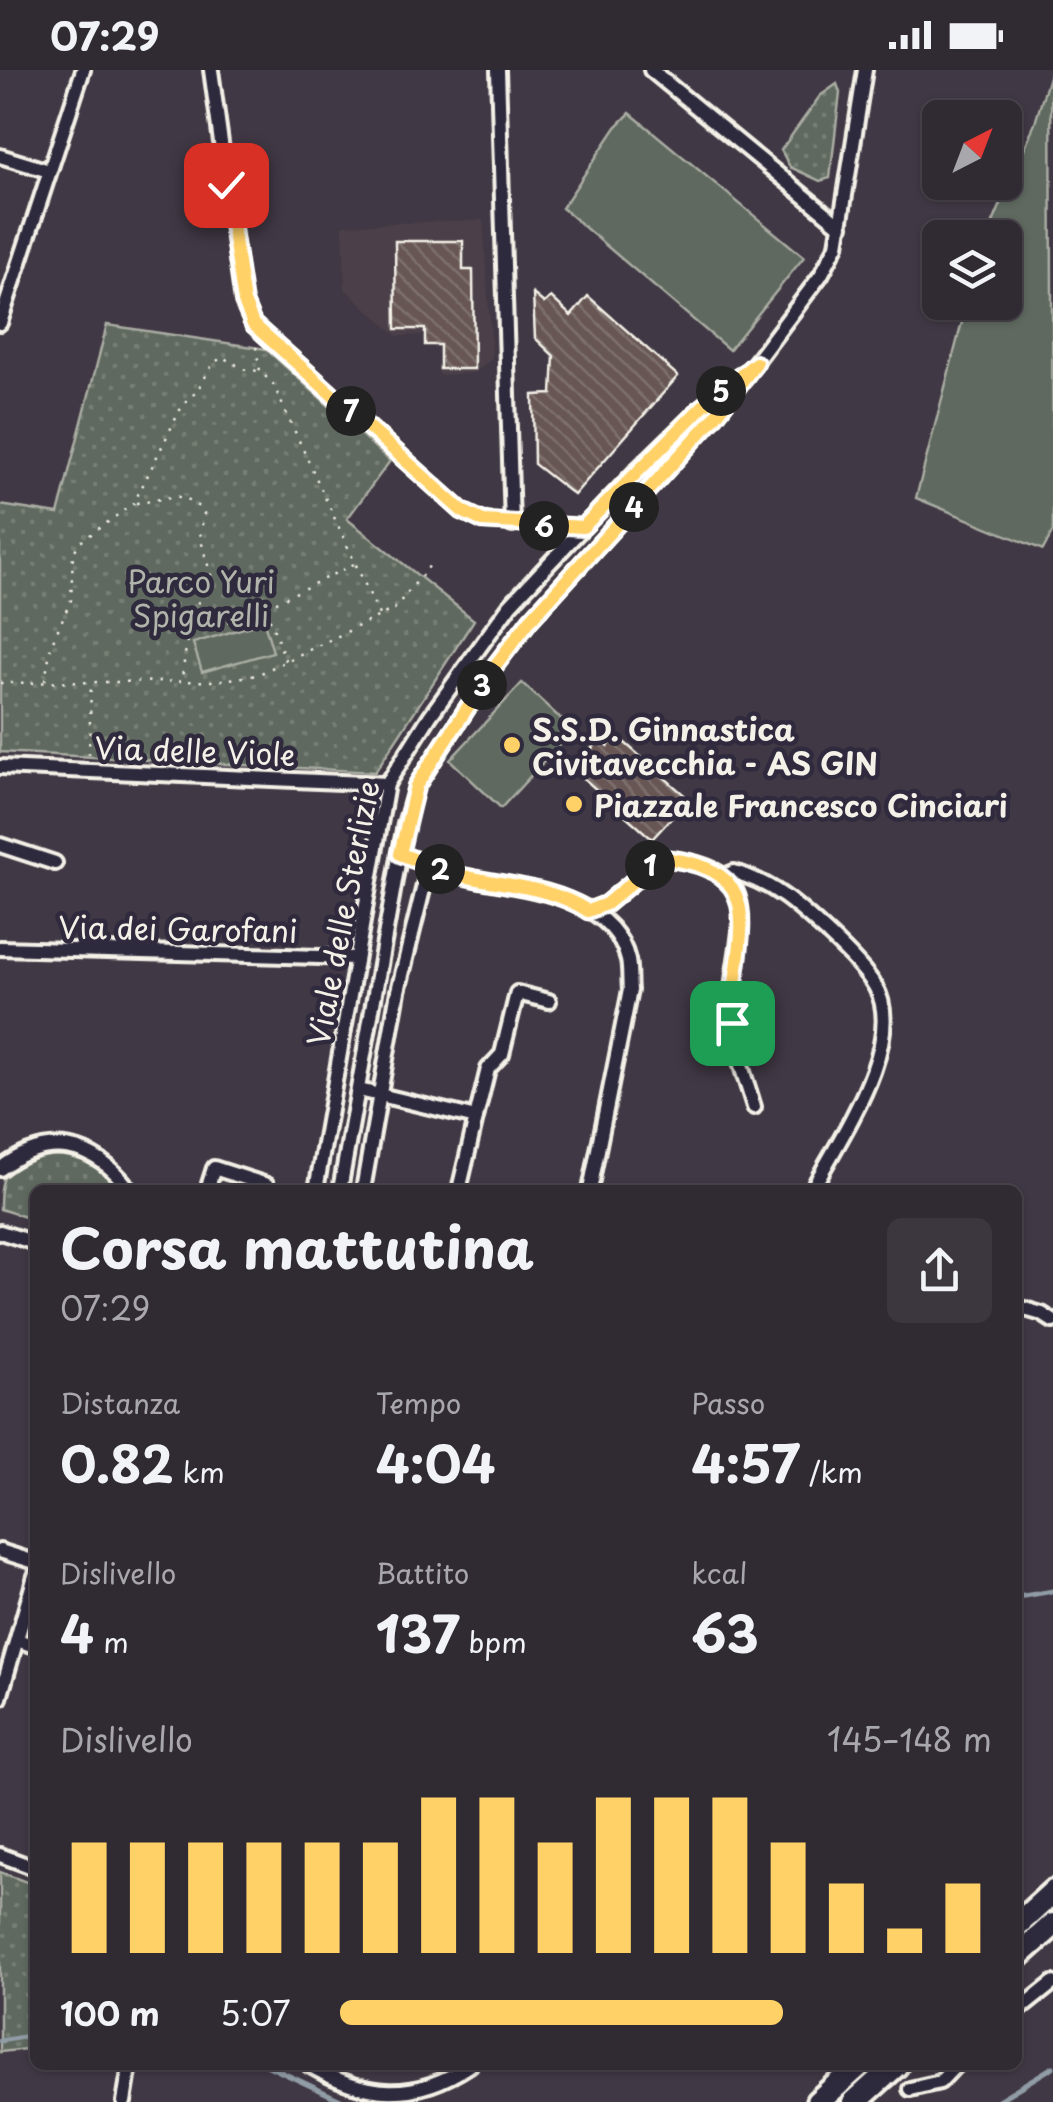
<!DOCTYPE html>
<html lang="it">
<meta charset="utf-8">
<style>
:root{--surface:#302a33;--page:#3c363f;--text:#f1f3f6;--muted:#a8a7ac;--line:#4b464e;--accent:#ffd166}
body{margin:0;font-family:"Playpen Sans",sans-serif;background:var(--page);color:var(--text);height:100vh;display:flex;flex-direction:column;font-size:38px;white-space:nowrap}
*{box-sizing:border-box;margin:0}
p{font-size:32px;color:var(--muted)}
.icon{flex:none;width:55px;height:55px;fill:none;stroke:currentColor;stroke-width:2;stroke-linecap:round;stroke-linejoin:round}
.map{position:relative;flex:1;overflow:hidden}
.sheet{position:absolute;left:30px;top:1115px;width:992px;height:885px;display:flex;flex-direction:column;background:var(--surface);border-radius:15px;box-shadow:0 2px 8px #0004,0 0 0 2px var(--line)}
.sheet>*{flex:none}
.needle{width:65px;rotate:42deg}
.tools{position:absolute;left:922px;top:30px;display:grid;gap:20px}
.tools a{display:grid;place-items:center;width:100px;height:100px;border-radius:15px;background:var(--surface);box-shadow:0 2px 8px #0004,0 0 0 2px var(--line);font-size:50px}
.pin{position:absolute;display:grid;place-items:center;width:85px;height:85px;color:#fff;margin:-42px;border-radius:20px;box-shadow:0 5px 15px #0006}
.km{position:absolute;width:50px;height:50px;margin:-25px;border-radius:50%;background:#222;color:#fff;font-size:28px;line-height:50px;text-align:center}
.round{display:grid;place-items:center;flex:none;width:105px;height:105px;border-radius:15px;background:var(--page)}
.overview{display:flex;align-items:center;justify-content:space-between;height:170px;padding:0 30px}
h1{font-size:55px;font-weight:700;line-height:75px}
.figures{display:grid;grid-template-columns:repeat(3,1fr);gap:15px;height:170px;padding:10px 30px}
.figures div{display:grid;align-content:center}
.figures b{font-size:50px;font-weight:700}
.figures small{font-size:28px;font-weight:400}
.figures p{font-size:28px}
.chart{height:280px;padding:20px 30px}
.chart p{display:flex;justify-content:space-between}
.chart svg{width:100%;height:180px;margin-top:10px;stroke:var(--accent);stroke-width:6}
ul{padding:0 30px;list-style:none;font-size:32px}
li{display:grid;grid-template-columns:160px 120px 1fr;align-items:center;height:75px}
li i{height:25px;border-radius:12px;background:var(--accent)}
.status{display:flex;justify-content:space-between;align-items:center;height:70px;padding:0 50px;background:var(--surface);direction:ltr}
.status svg{height:28px;fill:currentColor}
.map>svg:first-child{display:block}
.built{fill:#4c4149}
.grass{fill:url(#grass-dots);stroke:#aaada3;stroke-width:2.5}
.garden{fill:#5f695e;stroke:#aaada3;stroke-width:2.5}
.lines{fill:none;stroke-linecap:round;stroke-linejoin:round}
.stream{stroke:#909ca6;stroke-width:5}
.building{fill:url(#building-back-hatch);stroke:#f4f1e8;stroke-width:2.5}
.street-tunnel{stroke:#5b545d;stroke-width:12;stroke-dasharray:12 6;stroke-linecap:butt}
.street-casing{stroke:#f4f1e8;stroke-width:20}
.highway-casing{stroke:#f4f1e8;stroke-width:30}
.path{stroke:#f4f1e8;stroke-width:2.5;stroke-dasharray:2.5 8;stroke-linecap:butt}
.street{stroke:#2f2a3d;stroke-width:12}
.highway{stroke:#2f2a3d;stroke-width:22}
.route-casing{stroke:#fff;stroke-width:20}
.route{stroke:#ffd166;stroke-width:12}
.poi-dot{fill:#ffd166;stroke:#2f2a3d;stroke-width:4}
.labels{text-anchor:middle;dominant-baseline:central;stroke-width:9;stroke-linejoin:round;paint-order:stroke}
.park-label{font-size:30px;fill:#b1b4aa;stroke:#2f2a3d}
.poi-label{font-size:30px;font-weight:bold;fill:#f4f1e8;stroke:#2f2a3d;text-anchor:start}
.street-label{font-size:30px;fill:#f4f1e8;stroke:#2f2a3d}
</style>
<div class="status"><b>07:29</b><svg viewBox="0 0 49 12"><path d="M0 12V9h3v3zM5 12V6h3v6zM10 12V3h3v9zM15 12V0h3v12zM26 1h20v11H26zM47 4h2v5h-2z"/></svg></div>
<div class="map">
<svg width="1053" height="2032" viewBox="0 0 1053 2032">
<defs>
<pattern id="grass-dots" width="8" height="8" patternUnits="userSpaceOnUse" patternTransform="scale(2.5)"><rect width="8" height="8" fill="#5f695e"/><path d="M2 2h.1M6 6h.1" fill="none" stroke="#777f75" stroke-width="1.8" stroke-linecap="round"/></pattern>
<pattern id="building-back-hatch" width="6" height="6" patternUnits="userSpaceOnUse" patternTransform="scale(2.5)"><rect width="6" height="6" fill="#675755"/><path d="M-1 5l2 2M0 0l6 6M5-1l2 2" fill="none" stroke="#7d706d"/></pattern>
</defs>
<rect width="100%" height="100%" fill="#403844"/>
<filter id="ink" filterUnits="userSpaceOnUse"><feTurbulence type="fractalNoise" baseFrequency=".01" numOctaves="2"/><feDisplacementMap in="SourceGraphic" scale="20" xChannelSelector="R" yChannelSelector="G"/><feConvolveMatrix kernelMatrix="1 2 1 2 8 2 1 2 1" color-interpolation-filters="sRGB"/></filter>
<g filter="url(#ink)">
<polygon class="built" points="483,150 492,288 474,303 439,305 438,276 424,276 423,265 398,266 345,219 343,155"/>
<g class="grass">
<polygon points="837,14 840,23 830,108 820,111 790,97 781,80 820,26"/>
<polygon points="107,255 266,279 390,391 347,449 474,550 375,702 0,682 0,435 58,444"/>
<path d="M54,1082C82,1086 102,1097 119,1120H35V1150L0,1139C0,1094 11,1091 54,1082Z"/>
<polygon points="0,1802 35,1815 35,1978 0,1982"/>
</g>
<g class="garden">
<polygon points="1051,0 1053,461 1043,480 916,428 967,233 1005,232 1005,168 987,167 1035,53"/>
<polygon points="630,43 804,187 729,280 562,138 616,57"/>
<polygon points="264,552 273,582 202,602 193,573"/>
<polygon points="522,613 573,660 501,738 450,690"/>
</g>
<g class="lines">
<g class="stream">
<polyline points="1018,1527 1053,1521"/>
<polyline points="0,1971 35,1965"/>
<polyline points="266,1995 345,2032"/>
<polyline points="995,2032 1053,1997"/>
</g>
</g>
<g class="building">
<polygon points="395,171 463,171 463,200 473,200 474,299 440,299 440,275 425,275 425,259 396,259"/>
<polygon points="533,224 544,233 551,227 571,246 588,226 678,306 574,425 534,394 533,325 552,324 554,286 535,268"/>
<polygon points="617,666 689,729 652,769 581,706 583,703 573,695 601,670 608,676"/>
</g>
<g class="lines">
<polyline class="street-tunnel" points="874,1995 910,2019"/>
<defs>
<g id="street">
<polyline points="211,0 243,232 253,254 462,441 483,451 583,457"/>
<polyline points="498,0 512,455"/>
<polyline points="651,0 841,156"/>
<polyline points="0,86 49,101"/>
<polyline points="0,253 83,0"/>
<polyline points="0,697 387,714"/>
<polyline points="0,775 55,793"/>
<path d="M400,785C422,792 444,802 466,807C519,819 612,822 628,890C630,899 629,911 630,920L590,1120"/>
<path d="M722,807L734,802C774,813 799,837 829,865C844,879 864,898 875,916C908,971 838,1070 812,1120"/>
<path d="M588,841L606,834L661,788C788,798 723,875 732,954C735,982 746,1010 754,1037"/>
<polyline points="0,878 354,888"/>
<polyline points="359,1020 476,1048 459,1120"/>
<polyline points="476,1048 488,999 502,984 517,923 549,931"/>
<path d="M0,1099C48,1062 94,1072 130,1120"/>
<polyline points="207,1120 214,1098 267,1115 265,1120"/>
<polyline points="316,1120 387,714 430,646 510,535 637,400 703,336 738,307"/>
<polyline points="340,1120 405,754 416,717 494,597 530,550 714,347 821,205 837,175 865,0"/>
<polyline points="363,1120 398,921 429,795"/>
<polyline points="0,1162 35,1173"/>
<polyline points="1018,1237 1042,1244 1053,1251"/>
<polyline points="0,1481 35,1492"/>
<polyline points="17,1570 35,1576"/>
<polyline points="0,1628 35,1506"/>
<polyline points="0,1785 35,1798"/>
<polyline points="1018,1941 1053,1913"/>
<path d="M309,1995C366,2028 414,2032 470,1995"/>
<polyline points="910,2019 940,2012 956,1995"/>
<polyline points="124,2032 130,1995"/>
</g>
<g id="highway">
<polyline points="1018,1854 1053,1822"/>
<polyline points="1018,1886 1053,1855"/>
<polyline points="818,2032 859,1995"/>
<polyline points="855,2032 896,1995"/>
</g>
</defs>
<use href="#street" class="street-casing"/>
<use href="#highway" class="highway-casing"/>
<g class="path">
<polyline points="256,277 260,301 273,314 379,545"/>
<path d="M136,433C168,431 180,415 204,443L200,467L212,509L190,546L182,608"/>
<polyline points="266,539 286,592"/>
<polyline points="187,563 248,546 354,494"/>
<polyline points="45,611 51,575 71,530 73,484 79,473 134,433 182,336 196,322 213,294 222,287 246,300 260,301"/>
<polyline points="0,613 216,611 257,605 394,539 431,494"/>
<polyline points="89,685 91,613"/>
</g>
<use href="#street" class="street"/>
<use href="#highway" class="highway"/>
</g>
</g>
<g class="lines" filter="url(#ink)">
<defs>
<path id="route" d="M226,115L244,232L253,254L462,441L483,451L583,457L703,336L756,293L714,348L530,550L494,597L416,716L400,784C422,792 445,803 468,807C509,816 552,817 588,841L606,834L661,788C779,799 732,872 732,953"/>
</defs>
<use href="#route" class="route-casing"/>
<use href="#route" class="route"/>
</g>
<g class="poi-dot">
<circle cx="512" cy="675" r="10"/>
<circle cx="574" cy="734" r="10"/>
</g>
<g class="labels">
<g class="park-label">
<text x="201" y="510">Parco Yuri<tspan x="201" dy="34">Spigarelli</tspan></text>
</g>
<g class="poi-label">
<text x="532" y="658">S.S.D. Ginnastica<tspan x="532" dy="34">Civitavecchia - AS GIN</tspan></text>
<text x="594" y="734">Piazzale Francesco Cinciari</text>
</g>
<g class="street-label">
<text transform="translate(195 680) rotate(2)">Via delle Viole</text>
<text transform="translate(342 843) rotate(-79)">Viale delle Sterlizie</text>
<text transform="translate(178 858) rotate(1)">Via dei Garofani</text>
</g>
</g>
</svg>
<div class="tools">
<a><svg class="needle" viewBox="-14 -14 28 28"><path d="M0-13l5 13h-10z" fill="#e53935"/><path d="M0 13l5-13h-10z" fill="#a8a7ac"/></svg></a>
<a><svg class="icon" aria-label="layers" viewBox="0 0 24 24"><path d="M12 4l9 5-9 5-9-5zM3 14l9 5 9-5"/></svg></a>
</div>
<div class="pin" style="left:732px;top:953px;background:#1e9e55"><svg class="icon" aria-label="arrive" viewBox="0 0 24 24"><path d="M6 21V4h12l-3 4 3 4H6"/></svg></div>
<div class="pin" style="left:226px;top:115px;background:#d93025"><svg class="icon" aria-label="check" viewBox="0 0 24 24"><path d="M5 12l5 5 9-10"/></svg></div>
<b class="km" style="left:650px;top:795px">1</b>
<b class="km" style="left:440px;top:799px">2</b>
<b class="km" style="left:482px;top:615px">3</b>
<b class="km" style="left:634px;top:437px">4</b>
<b class="km" style="left:721px;top:321px">5</b>
<b class="km" style="left:544px;top:456px">6</b>
<b class="km" style="left:351px;top:341px">7</b>
<section class="sheet">
<div class="overview"><div><h1>Corsa mattutina</h1><p>07:29</p></div><a class="round"><svg class="icon" aria-label="share" viewBox="0 0 24 24"><path d="M12 15V3M7 8l5-5 5 5M5 13v7h14v-7"/></svg></a></div>
<div class="figures">
<div><p>Distanza</p><b>0.82<small> km</small></b></div>
<div><p>Tempo</p><b>4:04</b></div>
<div><p>Passo</p><b>4:57<small> /km</small></b></div>
</div>
<div class="figures">
<div><p>Dislivello</p><b>4<small> m</small></b></div>
<div><p>Battito</p><b>137<small> bpm</small></b></div>
<div><p>kcal</p><b>63</b></div>
</div>
<div class="chart"><p><span>Dislivello</span>145–148 m</p>
<svg viewBox="0 0 160 44" preserveAspectRatio="none"><path d="M5 44V17M15 44V17M25 44V17M35 44V17M45 44V17M55 44V17M65 44V6M75 44V6M85 44V17M95 44V6M105 44V6M115 44V6M125 44V17M135 44V27M145 44V38M155 44V27"/></svg>
</div>
<ul>
<li><b>100 m</b>5:07<i style="width:68%"></i></li>
</ul>
</section>
</div>
